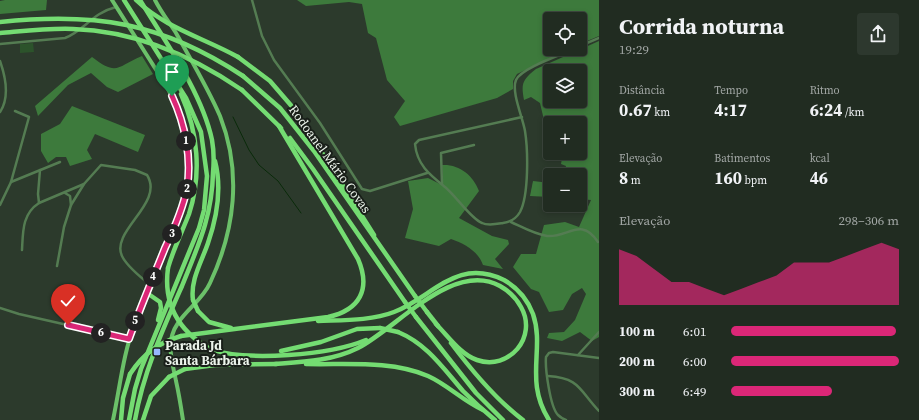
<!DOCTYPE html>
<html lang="pt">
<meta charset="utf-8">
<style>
:root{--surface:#212c21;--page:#2d382e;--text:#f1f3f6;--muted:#a2a7a5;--line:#3e483f;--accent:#db2777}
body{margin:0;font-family:"Source Serif 4",serif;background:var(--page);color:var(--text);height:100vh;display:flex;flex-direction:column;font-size:15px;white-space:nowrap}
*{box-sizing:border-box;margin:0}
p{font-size:13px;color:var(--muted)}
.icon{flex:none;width:22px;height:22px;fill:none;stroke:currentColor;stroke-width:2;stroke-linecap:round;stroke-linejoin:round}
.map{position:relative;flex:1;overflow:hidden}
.panel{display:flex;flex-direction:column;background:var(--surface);width:320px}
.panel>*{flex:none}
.fabs{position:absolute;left:543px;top:12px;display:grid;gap:8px}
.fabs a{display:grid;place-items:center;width:44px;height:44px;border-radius:4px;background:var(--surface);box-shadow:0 2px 6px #0003,0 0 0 1px var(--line);font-size:20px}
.pin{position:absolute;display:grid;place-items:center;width:34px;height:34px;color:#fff;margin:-41px -17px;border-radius:50% 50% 50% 0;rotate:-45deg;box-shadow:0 0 4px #0007}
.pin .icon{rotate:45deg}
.km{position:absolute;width:20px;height:20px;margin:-10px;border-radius:50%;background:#222;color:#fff;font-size:11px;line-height:20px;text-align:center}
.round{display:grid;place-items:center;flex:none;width:42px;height:42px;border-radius:4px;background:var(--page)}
.summary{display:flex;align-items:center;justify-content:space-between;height:68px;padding:0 20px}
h1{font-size:22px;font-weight:700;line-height:30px}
.figures{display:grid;grid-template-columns:repeat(3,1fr);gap:6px;height:68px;padding:4px 20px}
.figures div{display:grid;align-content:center}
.figures b{font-size:17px;font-weight:700}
.figures small{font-size:11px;font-weight:400}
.figures p{font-size:11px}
.chart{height:112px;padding:8px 20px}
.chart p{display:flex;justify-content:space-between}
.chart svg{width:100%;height:72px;margin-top:4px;fill:var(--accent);opacity:.7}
ul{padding:0 20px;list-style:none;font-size:13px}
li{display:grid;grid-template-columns:64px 48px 1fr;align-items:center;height:30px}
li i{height:10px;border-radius:5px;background:var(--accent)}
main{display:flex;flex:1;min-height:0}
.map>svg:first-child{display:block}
.green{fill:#2c532b}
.forest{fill:#3d7a3c;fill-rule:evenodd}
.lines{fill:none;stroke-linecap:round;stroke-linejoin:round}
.stream{stroke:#092a09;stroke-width:1}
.minor{stroke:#547c52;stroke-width:2.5}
.primary{stroke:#6bc169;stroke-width:4}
.motorway{stroke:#74dc72;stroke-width:4.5}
.motorway-bridge{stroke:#74dc72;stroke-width:4.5}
.route-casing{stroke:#fff;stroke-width:8}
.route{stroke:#db2777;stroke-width:5}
.poi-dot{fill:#96b6fd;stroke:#191f19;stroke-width:1.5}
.labels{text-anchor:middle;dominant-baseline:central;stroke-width:4;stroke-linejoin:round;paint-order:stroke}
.street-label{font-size:13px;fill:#ecf4eb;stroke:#191f19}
.poi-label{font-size:13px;font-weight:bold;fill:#ecf4eb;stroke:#191f19;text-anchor:start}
</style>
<main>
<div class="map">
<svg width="599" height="420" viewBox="0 0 599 420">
<rect width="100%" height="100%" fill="#2c3a2c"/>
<polygon class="green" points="33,43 34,52 20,53 20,44"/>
<g class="forest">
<polygon points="5,0 47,0 46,10 0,14 0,1"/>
<polygon points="297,0 599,0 599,36 580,44 580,19 550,19 550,49 569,49 517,74 513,81 513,89 497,98 400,126 394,117 405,101 387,80 376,38 368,33 362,4 349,2 306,6"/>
<path d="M599,41V337L592,341L580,332L562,341L547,338L549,333L564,332L575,320L586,294L582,288L572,294L563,310L549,312L539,292L531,289L513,267L521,254H536L544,225L565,222L579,227L591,200L580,199V175H564L566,166L561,164L563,153H580V123H550V146L540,103L531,97L524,100C521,84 522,80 536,69ZM550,71H580V101H550Z"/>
<path d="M142,56L153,74L118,92L107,87L91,73L68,85L38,116L35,106L92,57C118,77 117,66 142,56Z"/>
<polygon points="72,106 145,135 138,152 95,134 87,150 92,159 70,166 66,157 56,157 48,163 41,151 41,134 60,124"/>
<path d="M442,165C459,164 473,175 479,191L459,218L492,236L508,240L509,244L495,259L503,269L483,265C478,251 465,244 451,239L439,246L405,238L413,209L408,181L428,178L440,184L443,179Z"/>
<polygon points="533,181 550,183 550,197 530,196"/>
</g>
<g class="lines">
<polyline class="stream" points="233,117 249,150 259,165 278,181 301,213"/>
<g class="minor">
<polyline points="252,0 262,36 274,60 320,123 362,189 370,191 427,173"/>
<path d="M0,44L65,38C84,31 92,13 116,7"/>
<polyline points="580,46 599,38"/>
<path d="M0,61C6,78 10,97 0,112"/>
<path d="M522,117L419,140L415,144C417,165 430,175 445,187C456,196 471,219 482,223C488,226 497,224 503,223C511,222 516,219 520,212C529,195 528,150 525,131C523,118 511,92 516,80C521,68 561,55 574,49"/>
<polyline points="40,170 38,194 39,203 84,184"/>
<polyline points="11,182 60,162"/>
<polyline points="442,184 441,153 474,145"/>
<polyline points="0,205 11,182 29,117 15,111"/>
<path d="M71,205L84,184L101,165L135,170L147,175C165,203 110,231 122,256C127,267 141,277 150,285"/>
<path d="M511,222C522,227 534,234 547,236C568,238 581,216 598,242"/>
<path d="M22,250C23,232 22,214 39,203"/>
<polyline points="57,266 64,227 71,205 70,196 65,193"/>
<polyline points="0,308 19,314 129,339"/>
<polyline points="578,355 599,332"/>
<path d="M548,376C580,378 579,390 599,411"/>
<path d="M566,420C563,419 560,417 558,415C550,407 545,368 546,357L549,353L553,352L599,358"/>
</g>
<g class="primary">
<path d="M112,0C124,19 136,38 148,57C160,76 174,96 181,118C205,194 160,253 135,323C123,354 120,387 113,420"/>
<path d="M155,0C161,12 169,22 176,33C191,60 208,88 220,116C242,172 235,230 210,283C203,299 187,309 178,323C165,342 172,360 176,381C179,394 181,407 183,420"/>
</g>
<g class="motorway">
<polyline points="124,0 186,98 201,132 207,176 204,210 199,228 141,369 135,389 129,420"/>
<polyline points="238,57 270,81 295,110 374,235"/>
<polyline points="243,76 280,108 314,151 415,296"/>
<polyline points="242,90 281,128"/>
<polyline points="290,138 313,169 405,302"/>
<path d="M168,268C173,250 182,232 189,214C202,174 198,132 181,94"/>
<polyline points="147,293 160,302 161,308 158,320"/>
<path d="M193,300C190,280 202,261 208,243C217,217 222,188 215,161"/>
<polyline points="198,311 209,322 231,328"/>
<polyline points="427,312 438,326"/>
<polyline points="416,317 476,393 503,420"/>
<path d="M318,321C342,320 371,321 394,312C433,297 456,257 504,280C518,288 527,298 533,314C545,349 524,381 549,420"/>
<path d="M398,332C427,344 443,368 463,391C473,401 484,411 495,420"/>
<path d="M181,336L328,317C360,310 371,289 358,259L279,126"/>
<path d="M451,343C472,371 495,399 523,420"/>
<path d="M210,349C247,362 330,355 366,340"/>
<polyline points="281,351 321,342 357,329 380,328"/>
<path d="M275,364C303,362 332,361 358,348C397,328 453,260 500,286C509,291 516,298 521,307C538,337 509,371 477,360C460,354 448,336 436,324"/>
<path d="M306,364C346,365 391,360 428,376C448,385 463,401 483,410"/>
<polyline points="185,369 215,365 277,364"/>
<polyline points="121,420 123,398 130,374"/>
<path d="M135,420C143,373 163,329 182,286C198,246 212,217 213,173C214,162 214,151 212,140C202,93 165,41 140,0"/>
<polyline points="143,420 151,396 169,377"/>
</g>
<g class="motorway-bridge">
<path d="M136,0C165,28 204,38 238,57"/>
<path d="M0,22C95,12 161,22 243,76"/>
<path d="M0,33C24,31 49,28 73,29C136,31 191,55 242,90"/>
<path d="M168,268C163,305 179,331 210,349"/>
<polyline points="415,296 427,312"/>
<polyline points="193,300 198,311"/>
<polyline points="405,302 416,317"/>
<polyline points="380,328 398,332"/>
<path d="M130,374C143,354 158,343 181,336"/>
<polyline points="169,377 185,369"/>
</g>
</g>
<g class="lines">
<defs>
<path id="route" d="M68,325L129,339C140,308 153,278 165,248C174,229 183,209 187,188C192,158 185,124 172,96"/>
</defs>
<use href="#route" class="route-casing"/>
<use href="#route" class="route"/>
</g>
<rect class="poi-dot" x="153" y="348" width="8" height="8" rx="2"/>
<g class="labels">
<g class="street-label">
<text transform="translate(330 159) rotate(54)">Rodoanel Mário Covas</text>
</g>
<g class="poi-label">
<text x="165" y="345">Parada Jd<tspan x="165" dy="15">Santa Bárbara</tspan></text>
</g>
</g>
</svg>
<div class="fabs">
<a><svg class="icon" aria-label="locate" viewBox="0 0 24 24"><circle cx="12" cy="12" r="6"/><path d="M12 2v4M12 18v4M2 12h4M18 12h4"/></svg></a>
<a><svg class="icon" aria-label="layers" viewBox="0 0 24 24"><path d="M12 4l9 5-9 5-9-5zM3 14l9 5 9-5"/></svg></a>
<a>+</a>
<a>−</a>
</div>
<div class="pin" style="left:172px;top:96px;background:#1e9e55"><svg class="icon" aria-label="arrive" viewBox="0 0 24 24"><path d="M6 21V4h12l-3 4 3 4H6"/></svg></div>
<div class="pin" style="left:68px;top:325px;background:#d93025"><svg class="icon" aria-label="check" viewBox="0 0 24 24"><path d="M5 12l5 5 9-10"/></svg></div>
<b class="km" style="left:186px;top:141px">1</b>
<b class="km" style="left:187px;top:189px">2</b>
<b class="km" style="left:172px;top:234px">3</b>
<b class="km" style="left:153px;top:277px">4</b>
<b class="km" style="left:135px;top:321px">5</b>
<b class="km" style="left:101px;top:333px">6</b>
</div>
<section class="panel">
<div class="summary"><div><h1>Corrida noturna</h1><p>19:29</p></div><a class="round"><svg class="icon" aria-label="share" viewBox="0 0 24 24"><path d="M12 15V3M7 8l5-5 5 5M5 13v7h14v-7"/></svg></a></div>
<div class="figures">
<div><p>Distância</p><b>0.67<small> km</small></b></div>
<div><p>Tempo</p><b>4:17</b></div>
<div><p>Ritmo</p><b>6:24<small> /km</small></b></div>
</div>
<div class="figures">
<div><p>Elevação</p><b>8<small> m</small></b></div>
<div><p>Batimentos</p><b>160<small> bpm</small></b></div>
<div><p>kcal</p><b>46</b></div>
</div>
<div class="chart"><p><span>Elevação</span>298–306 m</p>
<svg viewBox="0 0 160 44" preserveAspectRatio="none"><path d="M0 44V10L10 14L20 22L30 30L40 30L50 34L60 38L70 34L80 30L90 26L100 18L110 18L120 18L130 14L140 10L150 6L160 10V44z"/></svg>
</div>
<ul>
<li><b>100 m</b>6:01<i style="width:98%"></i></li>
<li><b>200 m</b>6:00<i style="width:100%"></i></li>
<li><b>300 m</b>6:49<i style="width:60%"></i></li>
</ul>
</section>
</main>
